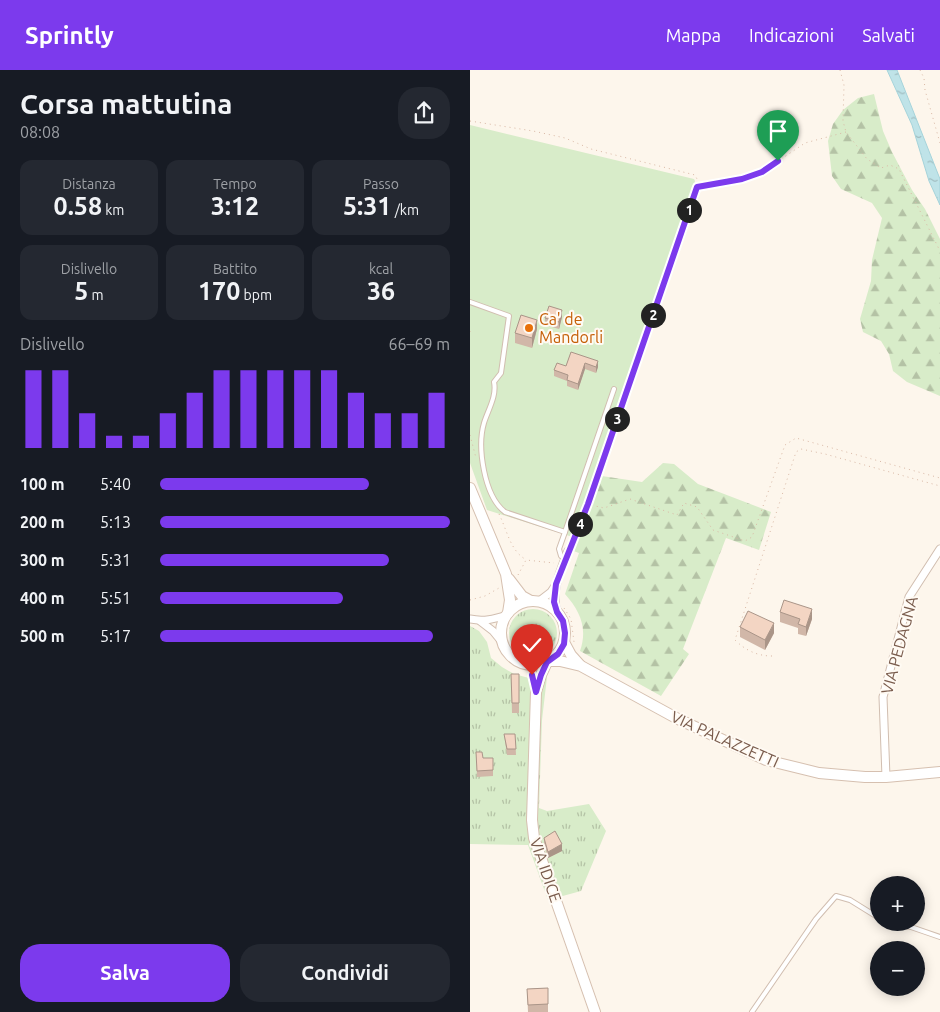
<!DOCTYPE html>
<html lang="it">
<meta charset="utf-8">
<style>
:root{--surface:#171b24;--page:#242831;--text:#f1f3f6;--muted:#9ea1a6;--accent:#7c3aed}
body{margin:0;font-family:Ubuntu,sans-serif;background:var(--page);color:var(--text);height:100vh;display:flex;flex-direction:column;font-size:19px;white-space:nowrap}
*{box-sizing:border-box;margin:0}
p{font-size:16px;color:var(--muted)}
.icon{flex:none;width:28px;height:28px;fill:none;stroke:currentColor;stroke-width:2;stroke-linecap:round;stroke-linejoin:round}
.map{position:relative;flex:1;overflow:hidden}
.panel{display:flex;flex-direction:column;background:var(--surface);width:470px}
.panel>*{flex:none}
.controls{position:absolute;left:400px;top:806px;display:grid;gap:10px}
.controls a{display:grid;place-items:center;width:55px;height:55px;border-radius:50%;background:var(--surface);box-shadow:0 2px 12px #0003;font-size:25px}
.pin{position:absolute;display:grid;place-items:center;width:42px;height:42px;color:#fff;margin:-51px -21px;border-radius:50% 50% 50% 0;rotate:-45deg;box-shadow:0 0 5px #0007}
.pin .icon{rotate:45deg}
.km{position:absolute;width:25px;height:25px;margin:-12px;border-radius:50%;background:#222;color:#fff;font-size:14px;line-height:25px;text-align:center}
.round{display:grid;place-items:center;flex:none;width:52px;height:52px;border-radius:20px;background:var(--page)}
.headline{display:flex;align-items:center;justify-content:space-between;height:85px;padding:0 20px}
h1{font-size:28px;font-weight:600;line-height:38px}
.stats{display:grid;grid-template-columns:repeat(3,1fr);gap:8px;height:85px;padding:5px 20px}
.stats div{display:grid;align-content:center;border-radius:12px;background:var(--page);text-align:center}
.stats b{font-size:25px;font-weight:600}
.stats small{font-size:14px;font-weight:400}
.stats p{font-size:14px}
.chart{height:140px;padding:10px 20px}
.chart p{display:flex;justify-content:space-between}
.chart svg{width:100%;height:90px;margin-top:5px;stroke:var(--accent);stroke-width:6}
.primary-button{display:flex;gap:10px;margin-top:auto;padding:10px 20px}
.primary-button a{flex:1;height:58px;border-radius:20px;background:var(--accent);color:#fff;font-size:20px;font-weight:600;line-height:58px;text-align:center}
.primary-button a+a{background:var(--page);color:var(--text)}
ul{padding:0 20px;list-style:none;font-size:16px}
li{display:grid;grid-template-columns:80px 60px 1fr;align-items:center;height:38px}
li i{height:12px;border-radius:6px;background:var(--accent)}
header{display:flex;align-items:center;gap:30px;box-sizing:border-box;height:70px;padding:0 25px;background:var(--accent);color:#fff}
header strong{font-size:24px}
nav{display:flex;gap:28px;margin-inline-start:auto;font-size:18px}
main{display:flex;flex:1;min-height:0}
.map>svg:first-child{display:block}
.grass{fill:url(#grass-tufts)}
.forest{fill:url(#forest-firs)}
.pitch{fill:#d8ecc9}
.water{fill:url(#water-ripples);stroke:#a5d3da}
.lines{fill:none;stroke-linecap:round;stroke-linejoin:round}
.lane-casing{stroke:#d1beb0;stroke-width:6}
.street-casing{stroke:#d1beb0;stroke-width:9}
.secondary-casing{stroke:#d6c0b0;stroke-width:12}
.path{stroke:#d9b8a5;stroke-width:1;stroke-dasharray:1 4;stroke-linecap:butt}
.lane{stroke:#fff;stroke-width:4}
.street{stroke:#fff;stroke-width:7}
.secondary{stroke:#fff;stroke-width:10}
.wall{fill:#d1b7a8}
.shaded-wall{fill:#aa9588}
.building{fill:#f3d5c3;stroke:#aa9588}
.route-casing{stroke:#fff;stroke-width:10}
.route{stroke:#7c3aed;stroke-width:6}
.food-dot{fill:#e8710a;stroke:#fffaf3;stroke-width:2}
.labels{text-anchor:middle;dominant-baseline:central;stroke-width:4;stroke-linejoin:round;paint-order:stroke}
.food-label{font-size:16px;fill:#c56008;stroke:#fffaf3;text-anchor:start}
.street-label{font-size:16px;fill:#7a5c4d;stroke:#fffaf3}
</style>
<header>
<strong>Sprintly</strong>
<nav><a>Mappa</a><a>Indicazioni</a><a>Salvati</a></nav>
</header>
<main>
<section class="panel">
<div class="headline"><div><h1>Corsa mattutina</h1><p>08:08</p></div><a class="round"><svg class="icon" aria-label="share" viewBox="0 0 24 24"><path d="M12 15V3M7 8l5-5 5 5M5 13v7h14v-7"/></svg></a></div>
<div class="stats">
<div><p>Distanza</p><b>0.58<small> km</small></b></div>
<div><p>Tempo</p><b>3:12</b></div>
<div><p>Passo</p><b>5:31<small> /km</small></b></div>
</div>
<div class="stats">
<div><p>Dislivello</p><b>5<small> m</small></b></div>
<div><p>Battito</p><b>170<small> bpm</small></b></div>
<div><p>kcal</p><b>36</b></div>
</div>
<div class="chart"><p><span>Dislivello</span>66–69 m</p>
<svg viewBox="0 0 160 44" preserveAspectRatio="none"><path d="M5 44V6M15 44V6M25 44V27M35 44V38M45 44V38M55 44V27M65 44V17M75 44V6M85 44V6M95 44V6M105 44V6M115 44V6M125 44V17M135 44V27M145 44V27M155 44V17"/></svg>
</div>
<ul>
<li><b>100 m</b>5:40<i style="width:72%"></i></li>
<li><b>200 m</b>5:13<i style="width:100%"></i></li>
<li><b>300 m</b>5:31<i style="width:79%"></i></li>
<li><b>400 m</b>5:51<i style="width:63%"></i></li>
<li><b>500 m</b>5:17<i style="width:94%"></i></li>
</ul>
<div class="primary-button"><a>Salva</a><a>Condividi</a></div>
</section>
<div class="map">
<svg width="470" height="942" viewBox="0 0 470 942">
<defs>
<pattern id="grass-tufts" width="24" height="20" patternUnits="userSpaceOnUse" patternTransform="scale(1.25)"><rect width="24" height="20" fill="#d8ecc9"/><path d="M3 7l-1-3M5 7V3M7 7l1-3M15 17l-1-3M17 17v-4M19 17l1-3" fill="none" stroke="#b4c2a5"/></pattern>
<pattern id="forest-firs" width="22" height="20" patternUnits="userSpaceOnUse" patternTransform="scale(1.25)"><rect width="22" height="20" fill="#d8ecc9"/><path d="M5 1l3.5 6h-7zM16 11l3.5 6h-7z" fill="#b4c2a5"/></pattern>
<pattern id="water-ripples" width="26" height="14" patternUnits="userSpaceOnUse" patternTransform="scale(1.25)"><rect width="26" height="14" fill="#bfe3e8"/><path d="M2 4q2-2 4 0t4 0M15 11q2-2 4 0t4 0" fill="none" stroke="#a0bbbe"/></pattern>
</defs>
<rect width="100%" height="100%" fill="#fdf6ec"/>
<g class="grass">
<circle cx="63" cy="563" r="24"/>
<polygon points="0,556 9,561 17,572 21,588 32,597 44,604 59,608 77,607 72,650 69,738 77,741 119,734 136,761 111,821 78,830 58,775 0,774"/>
</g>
<g class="forest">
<polygon points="404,24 413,61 422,82 442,120 455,139 470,169 470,326 437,312 423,301 419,284 411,271 393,262 390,249 401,211 402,190 412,148 402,133 371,119 362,106 358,71 363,54 373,40 388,28"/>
<path d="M193,393L204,394L228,414L301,442L289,480L256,468L213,579L219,584L191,626L110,581C118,558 110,541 95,524L109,483L98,479L125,405L172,412Z"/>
</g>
<polygon class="pitch" points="0,55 224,109 225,111 223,120 229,126 109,469 17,440 0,393"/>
<polygon class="water" points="417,0 427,0 470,109 470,135 459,111 442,55"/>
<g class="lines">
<defs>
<g id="lane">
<path d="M0,232L39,246L31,303L24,312C27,326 18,340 14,353C7,377 14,426 35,442L95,462L89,479L91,486L95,488"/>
<polyline points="95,462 144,319"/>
<polyline points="417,852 441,857 470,867"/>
<polyline points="282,942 346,849 366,826 380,830 409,848"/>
</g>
<g id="street">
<polyline points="68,532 81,522 85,516"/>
<path d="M87,542C81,521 90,501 98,481"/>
<path d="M0,549C14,552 24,549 37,545"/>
<polyline points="10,551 23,561 32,572"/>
<polyline points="416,707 413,627 439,527 470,479"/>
</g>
<g id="secondary">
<polyline points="0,418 36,504 40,530 38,543"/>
<polyline points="39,509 52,526 61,531"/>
<circle cx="63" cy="563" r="32"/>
<polyline points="94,572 101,585 110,595"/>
<polyline points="80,591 90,591 111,596 208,649 296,690 349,703 395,707 416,707 470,702"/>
<polyline points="77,592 71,605 66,622 62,750 64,768 125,942"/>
</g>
</defs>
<use href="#lane" class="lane-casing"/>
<use href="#street" class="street-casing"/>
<use href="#secondary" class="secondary-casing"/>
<g class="path">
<polyline points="370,0 374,15 373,51 376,62 397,89 411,98 420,95 429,99 470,181"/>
<polyline points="450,0 454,8 455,20 470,73"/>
<polyline points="0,51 63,61 95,68 121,79 225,105 228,111 227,117 272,109 292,102 335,73 376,62"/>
<polyline points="0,261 0,265"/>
<polyline points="0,365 6,388"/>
<polyline points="117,434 134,438 160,429 207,445 214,433 227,437 243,460 275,471 282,467 315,375 326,368 470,408"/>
<path d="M29,444C37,460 40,480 55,489"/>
<polyline points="101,475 117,434 227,118"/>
<polyline points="48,505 56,490 84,493"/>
<polyline points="0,530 15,526 29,518"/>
<polyline points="94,538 101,549 104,572"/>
<path d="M302,586C287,586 275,580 265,570L326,382L331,379L355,384L470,416"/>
</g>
<use href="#lane" class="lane"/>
<use href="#street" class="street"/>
<use href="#secondary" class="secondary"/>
</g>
<g class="wall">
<polygon points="92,247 89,259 75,255 75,248"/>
<polygon points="67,259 62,278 45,273 45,263"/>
<polygon points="101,282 128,297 126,303 115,299 108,320 97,316 97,311 84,306 84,300 96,296"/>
<polygon points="310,542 342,549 336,566 328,564 328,558 310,552"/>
<polygon points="270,557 304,563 295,580 270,567"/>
<polygon points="41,604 49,604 49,643 42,643"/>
<polygon points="34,664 45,664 46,685 37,685"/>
<polygon points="6,682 23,700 23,706 7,707"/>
<polygon points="74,768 92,781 78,788 74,774"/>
<polygon points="78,918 78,942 58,942 57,919"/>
</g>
<g class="shaded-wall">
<polygon points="92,240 92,247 89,259 89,252"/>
<polygon points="67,250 67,259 62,278 62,268"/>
<polygon points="128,291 128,297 126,303 126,297"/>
<polygon points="115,293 115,299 108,320 108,314"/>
<polygon points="342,539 342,549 336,566 336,557"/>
<polygon points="304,553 304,563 295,580 295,570"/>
<polygon points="92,774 92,781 78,788 78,782"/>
</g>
<g class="building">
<polygon points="79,236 92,240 89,252 75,248"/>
<polygon points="51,245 67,250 62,268 45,263"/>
<polygon points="101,282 128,291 126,297 115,293 108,314 97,310 98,305 84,300 87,293 96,296"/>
<polygon points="314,530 342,539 336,557 328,554 330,549 310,542"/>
<polygon points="278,541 304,553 295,570 270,557"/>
<polygon points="41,604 49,604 49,633 42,633"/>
<polygon points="34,664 45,664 46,679 37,679"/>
<polygon points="6,682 12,682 13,688 23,688 23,700 7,701"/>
<polygon points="85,761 92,774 78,782 74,768"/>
<polygon points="78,918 78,934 58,935 57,919"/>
</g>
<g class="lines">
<defs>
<polyline id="route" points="62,605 66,622 71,605 77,592 88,584 94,574 95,563 93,551 87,542 84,532 86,514 118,434 227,117 272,109 292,102 308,91"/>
</defs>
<use href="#route" class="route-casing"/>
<use href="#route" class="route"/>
</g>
<circle class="food-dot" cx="59" cy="258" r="5"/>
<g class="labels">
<g class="food-label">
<text x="69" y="249">Ca' de<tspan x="69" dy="18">Mandorli</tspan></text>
</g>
<g class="street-label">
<text transform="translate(429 575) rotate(-75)">VIA PEDAGNA</text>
<text transform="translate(255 669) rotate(24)">VIA PALAZZETTI</text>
<text transform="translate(76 800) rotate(71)">VIA IDICE</text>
</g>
</g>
</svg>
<div class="controls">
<a>+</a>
<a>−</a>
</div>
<div class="pin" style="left:308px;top:91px;background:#1e9e55"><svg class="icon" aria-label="arrive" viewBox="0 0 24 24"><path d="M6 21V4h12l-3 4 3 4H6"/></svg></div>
<div class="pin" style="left:62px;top:605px;background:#d93025"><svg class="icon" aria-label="check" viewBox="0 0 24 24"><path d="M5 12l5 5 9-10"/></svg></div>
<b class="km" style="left:219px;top:140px">1</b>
<b class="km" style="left:183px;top:245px">2</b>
<b class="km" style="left:147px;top:349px">3</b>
<b class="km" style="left:110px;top:454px">4</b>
</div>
</main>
